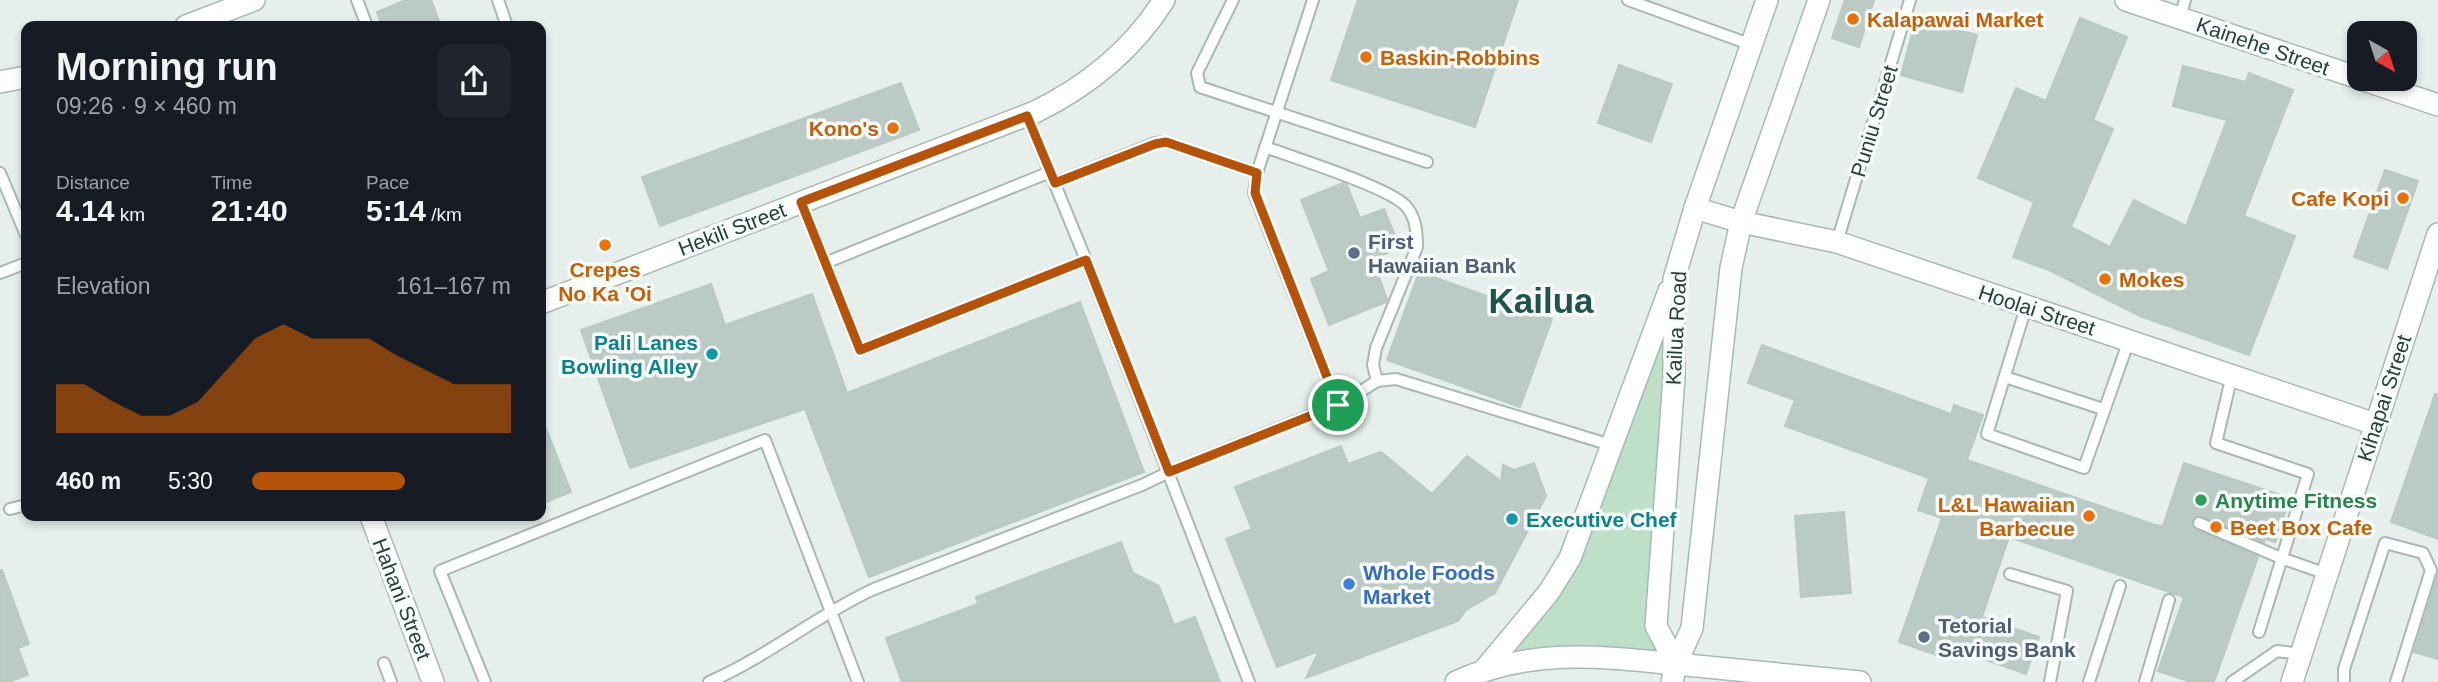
<!DOCTYPE html>
<meta charset="utf-8">
<style>
:root{--surface:#171b24;--page:#20242c;--text:#f1f3f6;--muted:#9ea1a6;--accent:#b45309}
body{margin:0;font-family:Arial,sans-serif;background:var(--page);color:var(--text);height:100vh;display:flex;flex-direction:column;font-size:26px;white-space:nowrap}
*{box-sizing:border-box;margin:0}
p{font-size:23px;color:var(--muted)}
.icon{flex:none;width:38px;height:38px;fill:none;stroke:currentColor;stroke-width:2;stroke-linecap:round;stroke-linejoin:round}
.map{position:relative;flex:1;overflow:hidden}
.drawer{position:absolute;left:21px;top:21px;width:525px;height:500px;display:flex;flex-direction:column;background:var(--surface);border-radius:14px;box-shadow:0 4px 10px #0003}
.drawer>*{flex:none}
.needle{width:46px;rotate:141deg}
.fabs{position:absolute;left:2347px;top:21px;display:grid;gap:14px}
.fabs a{display:grid;place-items:center;width:70px;height:70px;border-radius:14px;background:var(--surface);box-shadow:0 4px 10px #0003;font-size:35px}
.pin{position:absolute;display:grid;place-items:center;width:60px;height:60px;color:#fff;margin:-30px;border:4px solid #fff;border-radius:50%;box-shadow:0 2px 7px #0007}
.round{display:grid;place-items:center;flex:none;width:74px;height:74px;border-radius:14px;background:var(--page)}
.summary{display:flex;align-items:center;justify-content:space-between;height:119px;padding:0 35px}
h1{font-size:38px;font-weight:700;line-height:52px}
.figures{display:grid;grid-template-columns:repeat(3,1fr);gap:10px;height:119px;padding:7px 35px}
.figures div{display:grid;align-content:center}
.figures b{font-size:30px;font-weight:700}
.figures small{font-size:19px;font-weight:400}
.figures p{font-size:19px}
.chart{height:196px;padding:14px 35px}
.chart p{display:flex;justify-content:space-between}
.chart svg{width:100%;height:126px;margin-top:7px;fill:var(--accent);opacity:.7}
ul{padding:0 35px;list-style:none;font-size:23px}
li{display:grid;grid-template-columns:112px 84px 1fr;align-items:center;height:52px}
li i{height:18px;border-radius:9px;background:var(--accent)}
.map>svg:first-child{display:block}
.green{fill:#bfe0c8}
.building{fill:#bbcac4;stroke:#b8c9c2;stroke-width:2}
.lines{fill:none;stroke-linecap:round;stroke-linejoin:round}
.service-casing{stroke:#a8b8b2;stroke-width:14}
.minor-casing{stroke:#a8b8b2;stroke-width:24}
.tertiary-casing{stroke:#a8b8b2;stroke-width:24}
.secondary-casing{stroke:#a4bbb3;stroke-width:24}
.service{stroke:#fff;stroke-width:10}
.minor{stroke:#fff;stroke-width:21}
.tertiary{stroke:#fff;stroke-width:21}
.secondary{stroke:#fff;stroke-width:21}
.route-casing{stroke:#fff;stroke-width:14}
.route{stroke:#b45309;stroke-width:9}
.food-dot{fill:#e8710a;stroke:#f7fbf9;stroke-width:2.5}
.service-dot{fill:#5c6f8a;stroke:#f7fbf9;stroke-width:2.5}
.culture-dot{fill:#0f9aa8;stroke:#f7fbf9;stroke-width:2.5}
.leisure-dot{fill:#2e9e5b;stroke:#f7fbf9;stroke-width:2.5}
.shop-dot{fill:#3f7fe0;stroke:#f7fbf9;stroke-width:2.5}
.labels{text-anchor:middle;dominant-baseline:central;stroke-width:7;stroke-linejoin:round;paint-order:stroke}
.food-label{font-size:21px;font-weight:bold;fill:#c56008;stroke:#f7fbf9;text-anchor:start}
.street-label{font-size:21px;fill:#24423a;stroke:#f7fbf9}
.service-label{font-size:21px;font-weight:bold;fill:#4e5e75;stroke:#f7fbf9;text-anchor:start}
.culture-label{font-size:21px;font-weight:bold;fill:#0d838f;stroke:#f7fbf9;text-anchor:end}
.leisure-label{font-size:21px;font-weight:bold;fill:#27864d;stroke:#f7fbf9;text-anchor:start}
.shop-label{font-size:21px;font-weight:bold;fill:#366cbe;stroke:#f7fbf9;text-anchor:start}
.town-label{font-size:35px;font-weight:bold;fill:#1f5548;stroke:#f7fbf9}
</style>
<div class="map">
<svg width="2438" height="682" viewBox="0 0 2438 682">
<rect width="100%" height="100%" fill="#e6efeb"/>
<polygon class="green" points="1674,279 1656,622 1676,664 1485,669 1549,592"/>
<g class="building">
<polygon points="406,0 431,0 441,26 382,26 377,12"/>
<polygon points="1358,0 1518,0 1475,127 1331,80"/>
<polygon points="1845,0 1874,0 1859,47 1832,38"/>
<polygon points="2080,18 2127,37 2093,120 2113,129 2071,227 2110,247 2134,200 2186,226 2227,120 2173,106 2183,66 2246,82 2249,73 2293,90 2244,216 2295,236 2249,355 2140,316 2049,270 2013,257 2034,202 1978,178 2016,88 2046,101"/>
<polygon points="1916,19 1977,35 1962,92 1901,75"/>
<polygon points="1619,65 1672,84 1651,142 1598,123"/>
<polygon points="901,83 919,130 660,226 642,177"/>
<polygon points="2385,170 2418,181 2387,269 2354,257"/>
<polygon points="1343,183 1347,185 1360,218 1384,209 1400,248 1372,259 1387,299 1386,302 1329,325 1311,279 1329,271 1301,200"/>
<polygon points="1419,272 1552,319 1520,407 1387,360"/>
<polygon points="711,284 725,325 812,294 847,393 1080,302 1144,472 869,577 805,409 630,468 581,330"/>
<polygon points="1762,345 1951,414 1954,405 1983,415 1967,460 2155,525 2163,526 2184,463 2290,498 2275,542 2265,539 2264,542 2201,516 2195,516 2192,521 2196,530 2258,557 2214,682 2191,682 2158,671 2184,597 2009,537 1982,617 2039,637 2026,674 1946,646 1942,657 1899,642 1942,518 1918,510 1929,478 1785,426 1795,400 1748,383"/>
<polygon points="2435,394 2438,395 2438,539 2391,522"/>
<polygon points="541,416 571,492 541,504"/>
<polygon points="1341,446 1348,464 1381,452 1432,494 1467,456 1501,481 1503,465 1514,470 1534,463 1546,496 1495,593 1466,610 1458,621 1306,678 1319,651 1277,667 1226,539 1252,529 1235,487"/>
<polygon points="1844,512 1851,593 1801,597 1795,516"/>
<polygon points="1121,542 1133,573 1159,586 1174,625 1195,617 1220,682 902,682 886,638 978,604 976,597"/>
<polygon points="0,570 2,570 29,644 18,648 28,675 8,682 0,682"/>
<polygon points="2438,574 2438,659 2414,652"/>
</g>
<g class="lines">
<defs>
<g id="service">
<polyline points="357,0 367,26"/>
<polyline points="498,0 507,26"/>
<polyline points="1233,0 1197,73 1200,87 1427,162"/>
<polyline points="1628,0 1752,45"/>
<polyline points="2180,18 2185,0"/>
<polyline points="1027,116 1086,260 1249,682"/>
<path d="M1265,147C1295,158 1388,187 1406,206C1416,218 1417,232 1417,247L1376,348L1373,365L1377,381"/>
<polyline points="0,173 26,235"/>
<polyline points="1257,173 1254,193 1338,405"/>
<polyline points="1055,183 1155,143 1166,142 1257,173 1313,0"/>
<polyline points="801,202 860,350 1086,260"/>
<polyline points="1837,242 1910,0"/>
<polyline points="825,263 1050,172"/>
<polyline points="0,273 26,263"/>
<polyline points="2026,307 1987,434 2084,468 2129,340"/>
<polyline points="2232,375 2216,443 2308,474 2259,632"/>
<polyline points="2005,377 2103,409"/>
<polyline points="10,509 26,505"/>
<polyline points="2199,523 2281,558 2327,574"/>
<polyline points="2010,574 2067,591 2050,682"/>
<polyline points="384,663 391,682"/>
<polyline points="485,682 440,571 765,440 858,682"/>
<path d="M709,682C767,657 817,615 874,589L1142,485L1169,472L1344,402L1377,381L1396,379L1614,446"/>
<polyline points="2089,682 2120,586"/>
<polyline points="2145,682 2169,600"/>
<polyline points="2232,682 2277,651 2301,654"/>
<polyline points="2344,682 2344,669 2385,543 2423,553 2431,570 2396,682"/>
</g>
<g id="minor">
<polyline points="2126,0 2359,78"/>
<polyline points="2361,79 2438,105"/>
<polyline points="1695,208 1741,222 1837,242 2375,424"/>
<path d="M541,303L1035,112C1088,86 1132,51 1164,0"/>
</g>
<g id="tertiary">
<polyline points="371,516 433,682"/>
<path d="M1456,682C1529,648 1598,656 1676,664"/>
<polyline points="2292,682 2438,234"/>
</g>
<g id="secondary">
<polyline points="186,26 254,0"/>
<polyline points="0,82 26,77"/>
<polyline points="1676,664 1656,626 1674,377 1674,279 1695,208 1767,0"/>
<polyline points="1676,664 1860,682"/>
<polyline points="1485,669 1549,592 1570,558 1669,291"/>
<polyline points="1672,682 1676,664 1692,628 1731,268 1741,222 1819,0"/>
</g>
</defs>
<use href="#service" class="service-casing"/>
<use href="#minor" class="minor-casing"/>
<use href="#tertiary" class="tertiary-casing"/>
<use href="#secondary" class="secondary-casing"/>
<use href="#service" class="service"/>
<use href="#minor" class="minor"/>
<use href="#tertiary" class="tertiary"/>
<use href="#secondary" class="secondary"/>
</g>
<g class="lines">
<defs>
<polygon id="route" points="1027,116 1055,183 1155,144 1166,142 1257,173 1255,193 1338,405 1169,472 1086,260 860,350 801,202"/>
</defs>
<use href="#route" class="route-casing"/>
<use href="#route" class="route"/>
</g>
<g class="food-dot">
<circle cx="1853" cy="19" r="7"/>
<circle cx="1366" cy="57" r="7"/>
<circle cx="893" cy="128" r="7"/>
<circle cx="2403" cy="198" r="7"/>
<circle cx="605" cy="245" r="7"/>
<circle cx="2105" cy="279" r="7"/>
<circle cx="2089" cy="516" r="7"/>
<circle cx="2216" cy="527" r="7"/>
</g>
<g class="service-dot">
<circle cx="1354" cy="253" r="7"/>
<circle cx="1924" cy="637" r="7"/>
</g>
<g class="culture-dot">
<circle cx="712" cy="354" r="7"/>
<circle cx="1512" cy="519" r="7"/>
</g>
<circle class="leisure-dot" cx="2201" cy="500" r="7"/>
<circle class="shop-dot" cx="1349" cy="584" r="7"/>
<g class="labels">
<g class="food-label">
<text x="1867" y="19">Kalapawai Market</text>
<text x="1380" y="57">Baskin-Robbins</text>
<text x="879" y="128" text-anchor="end">Kono's</text>
<text x="2389" y="198" text-anchor="end">Cafe Kopi</text>
<text x="605" y="269" text-anchor="middle">Crepes<tspan x="605" dy="24">No Ka 'Oi</tspan></text>
<text x="2119" y="279">Mokes</text>
<text x="2075" y="504" text-anchor="end">L&amp;L Hawaiian<tspan x="2075" dy="24">Barbecue</tspan></text>
<text x="2230" y="527">Beet Box Cafe</text>
</g>
<g class="street-label">
<text transform="translate(2263 46) rotate(19)">Kainehe Street</text>
<text transform="translate(1874 121) rotate(-73)">Puniu Street</text>
<text transform="translate(732 229) rotate(-21)">Hekili Street</text>
<text transform="translate(2037 310) rotate(18)">Hoolai Street</text>
<text transform="translate(1676 328) rotate(-87)">Kailua Road</text>
<text transform="translate(2384 398) rotate(-72)">Kihapai Street</text>
<text transform="translate(402 599) rotate(69)">Hahani Street</text>
</g>
<g class="service-label">
<text x="1368" y="241">First<tspan x="1368" dy="24">Hawaiian Bank</tspan></text>
<text x="1938" y="625">Tetorial<tspan x="1938" dy="24">Savings Bank</tspan></text>
</g>
<g class="culture-label">
<text x="698" y="342">Pali Lanes<tspan x="698" dy="24">Bowling Alley</tspan></text>
<text x="1526" y="519" text-anchor="start">Executive Chef</text>
</g>
<g class="leisure-label">
<text x="2215" y="500">Anytime Fitness</text>
</g>
<g class="shop-label">
<text x="1363" y="572">Whole Foods<tspan x="1363" dy="24">Market</tspan></text>
</g>
<g class="town-label">
<text x="1541" y="300">Kailua</text>
</g>
</g>
</svg>
<div class="fabs">
<a><svg class="needle" viewBox="-14 -14 28 28"><path d="M0-13l5 13h-10z" fill="#e53935"/><path d="M0 13l5-13h-10z" fill="#9ea1a6"/></svg></a>
</div>
<div class="pin" style="left:1338px;top:405px;background:#1e9e55"><svg class="icon" aria-label="arrive" viewBox="0 0 24 24"><path d="M6 21V4h12l-3 4 3 4H6"/></svg></div>
<section class="drawer">
<div class="summary"><div><h1>Morning run</h1><p>09:26 · 9 × 460 m</p></div><a class="round"><svg class="icon" aria-label="share" viewBox="0 0 24 24"><path d="M12 15V3M7 8l5-5 5 5M5 13v7h14v-7"/></svg></a></div>
<div class="figures">
<div><p>Distance</p><b>4.14<small> km</small></b></div>
<div><p>Time</p><b>21:40</b></div>
<div><p>Pace</p><b>5:14<small> /km</small></b></div>
</div>
<div class="chart"><p><span>Elevation</span>161–167 m</p>
<svg viewBox="0 0 160 44" preserveAspectRatio="none"><path d="M0 44V27L10 27L20 33L30 38L40 38L50 33L60 22L70 11L80 6L90 11L100 11L110 11L120 17L130 22L140 27L150 27L160 27V44z"/></svg>
</div>
<ul>
<li><b>460 m</b>5:30<i style="width:59%"></i></li>
</ul>
</section>
</div>
